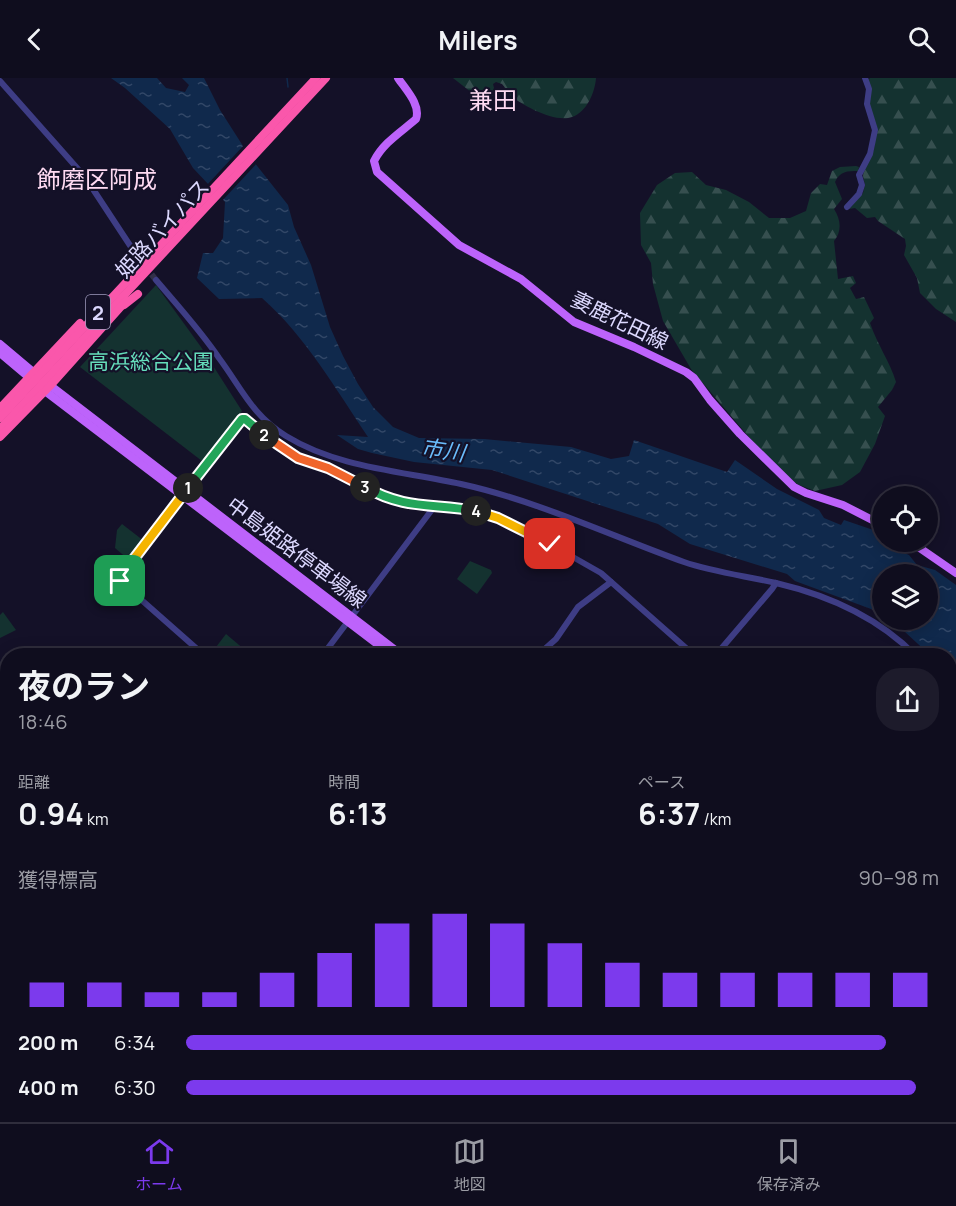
<!DOCTYPE html>
<html lang="ja">
<meta charset="utf-8">
<style>
:root{--surface:#0f0d1e;--page:#1d1b2b;--text:#f1f3f6;--muted:#9b9ca4;--line:#2f2d3c;--accent:#7c3aed}
body{margin:0;font-family:Manrope,"Noto Sans JP",sans-serif;background:var(--page);color:var(--text);height:100vh;display:flex;flex-direction:column;font-size:22px;white-space:nowrap}
*{box-sizing:border-box;margin:0}
p{font-size:20px;color:var(--muted)}
.icon{flex:none;width:33px;height:33px;fill:none;stroke:currentColor;stroke-width:2;stroke-linecap:round;stroke-linejoin:round}
.map{position:relative;flex:1;overflow:hidden}
.sheet{position:absolute;left:0px;top:570px;width:957px;height:474px;display:flex;flex-direction:column;background:var(--surface);border-radius:24px 24px 0 0;box-shadow:0 3px 15px #0003,0 0 0 2px var(--line)}
.sheet>*{flex:none}
.fabs{position:absolute;left:872px;top:408px;display:grid;gap:12px}
.fabs a{display:grid;place-items:center;width:66px;height:66px;border-radius:50%;background:var(--surface);box-shadow:0 3px 15px #0003,0 0 0 2px var(--line);font-size:30px}
.pin{position:absolute;display:grid;place-items:center;width:51px;height:51px;color:#fff;margin:-26px;border-radius:12px;box-shadow:0 3px 9px #0006}
.km{position:absolute;width:30px;height:30px;margin:-15px;border-radius:50%;background:#222;color:#fff;font-size:16px;line-height:30px;text-align:center}
.round{display:grid;place-items:center;flex:none;width:63px;height:63px;border-radius:24px;background:var(--page)}
.overview{display:flex;align-items:center;justify-content:space-between;height:102px;padding:0 18px}
h1{font-size:33px;font-weight:700;line-height:45px}
.metrics{display:grid;grid-template-columns:repeat(3,1fr);gap:9px;height:102px;padding:6px 18px}
.metrics div{display:grid;align-content:center}
.metrics b{font-size:30px;font-weight:700}
.metrics small{font-size:16px;font-weight:400}
.metrics p{font-size:16px}
.chart{height:168px;padding:12px 18px}
.chart p{display:flex;justify-content:space-between}
.chart svg{width:100%;height:108px;margin-top:6px;stroke:var(--accent);stroke-width:6}
ul{padding:0 18px;list-style:none;font-size:20px}
li{display:grid;grid-template-columns:96px 72px 1fr;align-items:center;height:45px}
li i{height:15px;border-radius:8px;background:var(--accent)}
header{display:flex;justify-content:space-between;align-items:center;height:78px;padding:0 18px;background:var(--surface);font-size:27px;font-weight:700}
.dock{display:flex;justify-content:space-around;align-items:center;height:84px;border-top:2px solid var(--line);background:var(--surface);font-size:16px;color:var(--muted)}
.dock a{display:grid;justify-items:center;gap:3px}
.dock .on{color:var(--accent)}
.map>svg:first-child{display:block}
.green{fill:#143230}
.forest{fill:url(#forest-firs)}
.water{fill:url(#water-ripples)}
.pier{fill:#141128}
.lines{fill:none;stroke-linecap:round;stroke-linejoin:round}
.stream{stroke:#10294c;stroke-width:1.5}
.minor-tunnel{stroke:#322f48;stroke-width:6;stroke-dasharray:6 3;stroke-linecap:butt}
.minor{stroke:#3e3d85;stroke-width:6}
.major{stroke:#bd63fb;stroke-width:8}
.highway{stroke:#fa57ab;stroke-width:8}
.rail{stroke:#0ae8f8;stroke-width:1.5;stroke-dasharray:9 8;stroke-linecap:butt}
.split-1-casing{stroke:#fff;stroke-width:12}
.split-2-casing{stroke:#fff;stroke-width:12}
.split-3-casing{stroke:#fff;stroke-width:12}
.split-4-casing{stroke:#fff;stroke-width:12}
.split-5-casing{stroke:#fff;stroke-width:12}
.split-1{stroke:#f5b400;stroke-width:8}
.split-2{stroke:#22a559;stroke-width:8}
.split-3{stroke:#f0652b;stroke-width:8}
.split-4{stroke:#22a559;stroke-width:8}
.split-5{stroke:#f5b400;stroke-width:8}
.labels{text-anchor:middle;dominant-baseline:central;stroke-width:4.5;stroke-linejoin:round;paint-order:stroke}
.shield{fill:#141128;stroke:#a09cbe;stroke-width:1.5}
.shield-label{font-size:20px;font-weight:bold;fill:#dcd8fe}
.street-label{font-size:21px;fill:#dcd8fe;stroke:#141128}
.park-label{font-size:21px;fill:#65ddbb;stroke:#141128}
.water-label{font-size:22px;font-style:italic;fill:#6abcfb;stroke:#141128}
.quarter-label{font-size:24px;fill:#fedaf2;stroke:#141128}
</style>
<header><svg class="icon" aria-label="back" viewBox="0 0 24 24"><path d="M15 5l-7 7 7 7"/></svg>Milers<svg class="icon" aria-label="search" viewBox="0 0 24 24"><circle cx="10" cy="10" r="6"/><path d="M15 15l6 6"/></svg></header>
<div class="map">
<svg width="956" height="1044" viewBox="0 0 956 1044">
<defs>
<pattern id="forest-firs" width="22" height="20" patternUnits="userSpaceOnUse" patternTransform="scale(1.5)"><rect width="22" height="20" fill="#143230"/><path d="M5 1l3.5 6h-7zM16 11l3.5 6h-7z" fill="#364f4f"/></pattern>
<pattern id="water-ripples" width="26" height="14" patternUnits="userSpaceOnUse" patternTransform="scale(1.5)"><rect width="26" height="14" fill="#10294c"/><path d="M2 4q2-2 4 0t4 0M15 11q2-2 4 0t4 0" fill="none" stroke="#324767"/></pattern>
</defs>
<rect width="100%" height="100%" fill="#141128"/>
<g class="green">
<polygon points="156,207 201,269 242,333 205,382 202,383 80,289"/>
<polygon points="122,446 144,463 129,482 115,470 117,452"/>
<polygon points="470,483 491,492 492,495 477,516 457,501"/>
<polygon points="3,534 16,552 0,560 0,537"/>
<polygon points="226,556 245,572 241,577 210,577"/>
<polygon points="3,627 7,637 7,657 0,659 0,628"/>
</g>
<g class="forest">
<path d="M453,0H596C595,14 587,34 572,39C555,45 523,28 510,17C507,14 505,9 502,6L496,4L493,6L496,18H476Z"/>
<polygon points="870,0 956,0 956,244 936,231 920,215 917,200 904,177 906,168 905,161 878,143 875,139 867,140 855,130 849,131 863,115 865,107 863,98 864,90 874,72 875,63 869,26 868,2"/>
<path d="M856,88L859,89L858,93C847,93 840,93 835,104L842,121L834,131C841,142 842,153 834,163L838,201L853,198L856,205L850,210L856,221L864,219L874,240L870,245C877,266 890,284 896,304L892,312L878,329L885,338L875,366L860,394L842,407L815,413L797,406L765,378L691,291L663,243L653,206L651,185L641,167L640,135L657,107L675,95L692,94L706,107L726,112L749,124L769,140H790L806,133L811,115L820,106L827,107L832,93L840,89Z"/>
</g>
<path class="water" d="M111,0H157L166,10L185,14L189,7L182,0H204L220,32L250,79L288,127L294,149L311,187L330,249L343,278L358,306L373,329L393,349L419,360L484,361L571,369L611,381L629,378L634,362L727,394L735,382L777,411L819,432L824,440L841,447L844,442L882,455V464H893L897,475L902,474L909,477L917,487L935,492L956,507V605L950,598V578L930,577L892,542H927V496H882V535L795,503L787,496L690,466L658,446L492,392L414,384L372,375L358,371L337,357L368,359C335,310 306,259 262,220L219,221L197,200L203,175H213L223,160L225,124L193,90L170,51L125,10Z"/>
<polygon class="pier" points="245,66 258,84 221,124 206,108"/>
<g class="lines">
<g class="stream">
<polyline points="287,0 288,9"/>
<polyline points="468,1044 470,1036"/>
</g>
<polyline class="minor-tunnel" points="135,175 156,202"/>
<g class="minor">
<polyline points="0,3 85,99 135,175"/>
<polyline points="847,129 859,116 862,107 859,97 870,76 875,52 867,26 869,11 865,0"/>
<path d="M156,202C178,228 200,252 219,280C242,311 252,337 286,358C338,390 402,393 461,406C538,423 609,457 684,484C713,494 746,498 776,505C827,517 879,540 916,578"/>
<polyline points="205,578 120,503 130,486 239,344 245,341 283,372 298,380 328,391 380,418 405,426 465,431 487,436 550,466 601,495 695,578"/>
<polyline points="322,578 434,429"/>
<polyline points="537,578 556,561 578,529 611,504"/>
<polyline points="715,578 772,511 776,505"/>
<polyline points="0,600 8,599"/>
<polyline points="950,612 956,620"/>
<polyline points="0,715 3,728 8,735"/>
<polyline points="0,745 8,739"/>
<polyline points="0,805 8,812"/>
<polyline points="0,886 8,890"/>
<polyline points="0,898 8,902"/>
<polyline points="0,923 8,915"/>
<polyline points="0,942 8,945"/>
<polyline points="0,982 8,989"/>
<polyline points="950,982 956,987"/>
<polyline points="950,991 956,996"/>
<polyline points="63,1036 71,1044"/>
<polyline points="178,1036 188,1044"/>
<polyline points="239,1036 248,1044"/>
<polyline points="256,1036 264,1044"/>
<polyline points="323,1036 328,1044"/>
<polyline points="808,1036 816,1044"/>
<polyline points="227,1044 233,1036"/>
<polyline points="308,1044 314,1036"/>
</g>
<g class="major">
<path d="M398,0C406,12 421,27 416,41C401,54 383,65 374,83L377,94L459,167L521,201L574,244L634,269L686,294L694,300L710,322L740,356L794,409L806,415L843,427L882,447"/>
<polyline points="0,266 38,298"/>
<polyline points="0,275 32,302"/>
<polyline points="47,305 403,578"/>
<polyline points="41,310 393,578"/>
<polyline points="911,464 956,495"/>
</g>
<g class="highway">
<polyline points="124,227 138,216"/>
<polyline points="0,330 80,245"/>
<polyline points="0,340 316,0"/>
<polyline points="0,351 326,0"/>
<polyline points="0,359 50,308 126,223"/>
<polyline points="950,925 956,918"/>
<polyline points="853,1044 859,1036"/>
</g>
<g class="rail">
<polyline points="950,700 956,695"/>
<polyline points="516,1044 524,1036"/>
</g>
</g>
<g class="lines">
<defs>
<polyline id="split-1" points="120,503 130,486 188,410"/>
<polyline id="split-2" points="188,410 242,341 245,341 264,357"/>
<polyline id="split-3" points="264,357 298,380 328,390 365,409"/>
<path id="split-4" d="M365,409C405,432 434,425 476,433"/>
<polyline id="split-5" points="476,433 498,440 550,466"/>
</defs>
<use href="#split-1" class="split-1-casing"/>
<use href="#split-2" class="split-2-casing"/>
<use href="#split-3" class="split-3-casing"/>
<use href="#split-4" class="split-4-casing"/>
<use href="#split-5" class="split-5-casing"/>
<use href="#split-1" class="split-1"/>
<use href="#split-2" class="split-2"/>
<use href="#split-3" class="split-3"/>
<use href="#split-4" class="split-4"/>
<use href="#split-5" class="split-5"/>
</g>
<g class="labels">
<rect class="shield" x="86" y="217" width="24" height="34" rx="4.5"/>
<g class="shield-label">
<text x="98" y="234">2</text>
</g>
<g class="street-label">
<text transform="translate(162 150) rotate(-47)">姫路バイパス</text>
<text transform="translate(620 242) rotate(26)">妻鹿花田線</text>
<text transform="translate(297 474) rotate(37)">中島姫路停車場線</text>
</g>
<g class="park-label">
<text x="151" y="283">高浜総合公園</text>
</g>
<g class="water-label">
<text transform="translate(443 372) rotate(8)">市川</text>
</g>
<g class="quarter-label">
<text x="493" y="21">兼田</text>
<text x="97" y="100">飾磨区阿成</text>
</g>
</g>
</svg>
<div class="fabs">
<a><svg class="icon" aria-label="locate" viewBox="0 0 24 24"><circle cx="12" cy="12" r="6"/><path d="M12 2v4M12 18v4M2 12h4M18 12h4"/></svg></a>
<a><svg class="icon" aria-label="layers" viewBox="0 0 24 24"><path d="M12 4l9 5-9 5-9-5zM3 14l9 5 9-5"/></svg></a>
</div>
<div class="pin" style="left:120px;top:503px;background:#1e9e55"><svg class="icon" aria-label="arrive" viewBox="0 0 24 24"><path d="M6 21V4h12l-3 4 3 4H6"/></svg></div>
<div class="pin" style="left:550px;top:466px;background:#d93025"><svg class="icon" aria-label="check" viewBox="0 0 24 24"><path d="M5 12l5 5 9-10"/></svg></div>
<b class="km" style="left:188px;top:410px">1</b>
<b class="km" style="left:264px;top:357px">2</b>
<b class="km" style="left:365px;top:409px">3</b>
<b class="km" style="left:476px;top:433px">4</b>
<section class="sheet">
<div class="overview"><div><h1>夜のラン</h1><p>18:46</p></div><a class="round"><svg class="icon" aria-label="share" viewBox="0 0 24 24"><path d="M12 15V3M7 8l5-5 5 5M5 13v7h14v-7"/></svg></a></div>
<div class="metrics">
<div><p>距離</p><b>0.94<small> km</small></b></div>
<div><p>時間</p><b>6:13</b></div>
<div><p>ペース</p><b>6:37<small> /km</small></b></div>
</div>
<div class="chart"><p><span>獲得標高</span>90–98 m</p>
<svg viewBox="0 0 160 44" preserveAspectRatio="none"><path d="M5 44V34M15 44V34M25 44V38M35 44V38M45 44V30M55 44V22M65 44V10M75 44V6M85 44V10M95 44V18M105 44V26M115 44V30M125 44V30M135 44V30M145 44V30M155 44V30"/></svg>
</div>
<ul>
<li><b>200 m</b>6:34<i style="width:93%"></i></li>
<li><b>400 m</b>6:30<i style="width:97%"></i></li>
</ul>
</section>
</div>
<nav class="dock">
<a class="on"><svg class="icon" aria-label="home" viewBox="0 0 24 24"><path d="M3 11l9-7 9 7M6 9v11h12V9"/></svg>ホーム</a>
<a><svg class="icon" aria-label="map" viewBox="0 0 24 24"><path d="M3 6l6-2 6 2 6-2v14l-6 2-6-2-6 2zM9 4v14M15 6v14"/></svg>地図</a>
<a><svg class="icon" aria-label="saved" viewBox="0 0 24 24"><path d="M7 4h10v16l-5-4-5 4z"/></svg>保存済み</a>
</nav>
